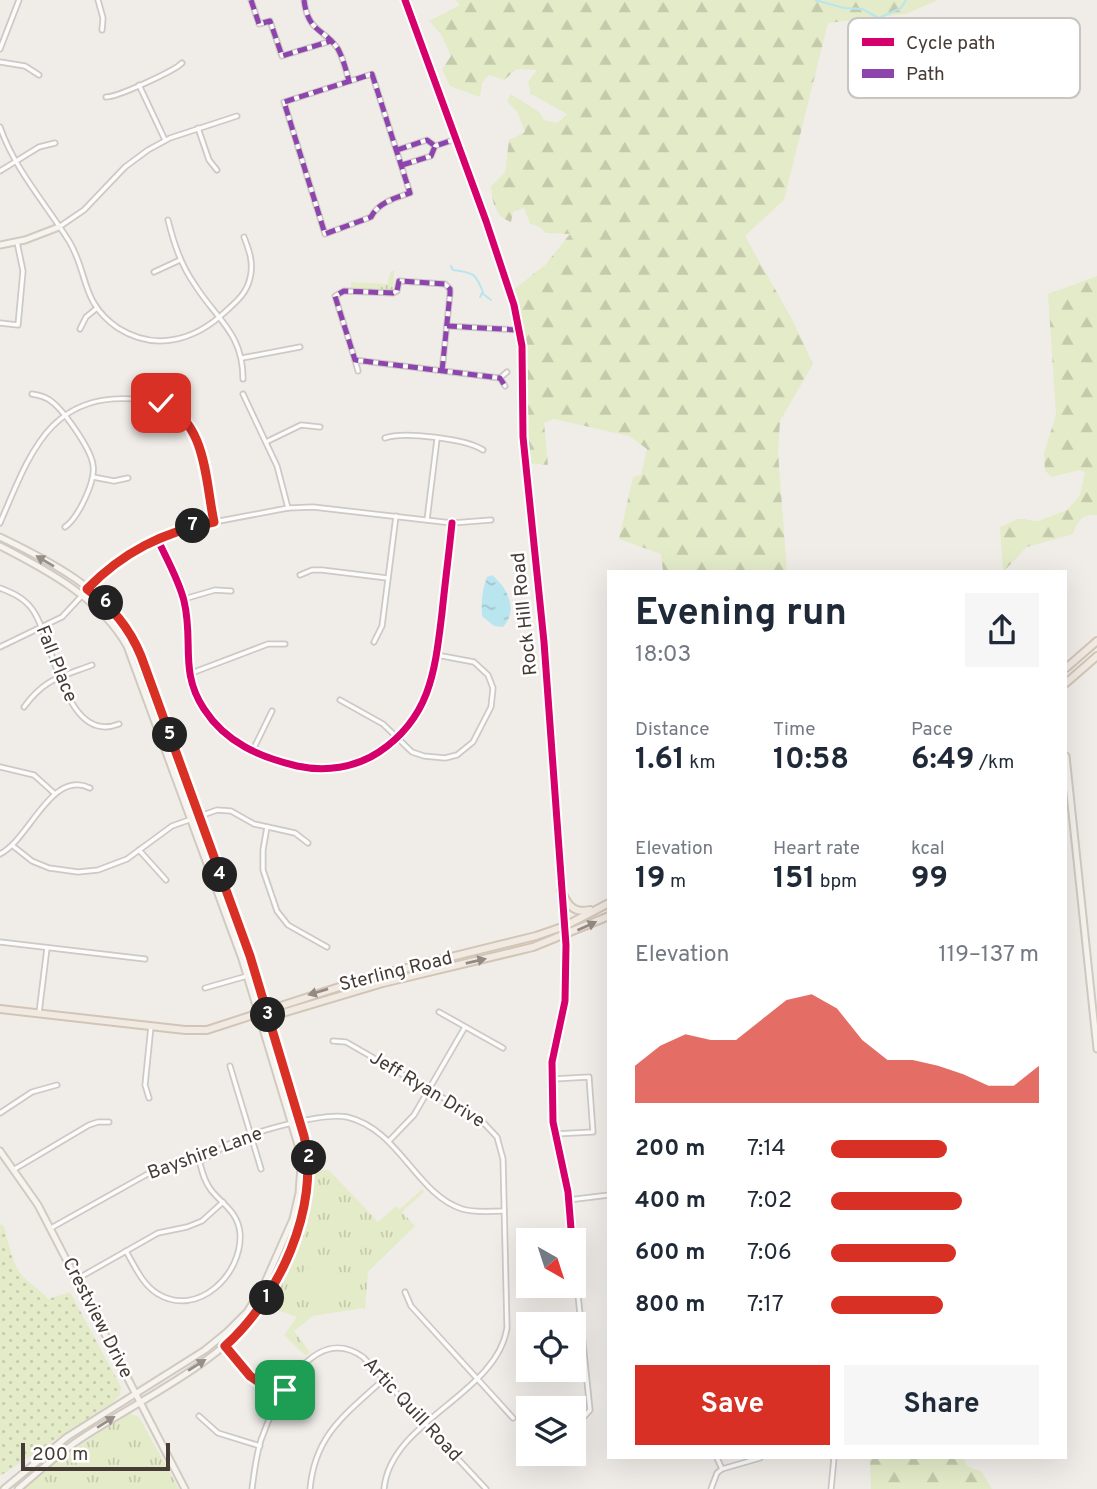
<!DOCTYPE html>
<meta charset="utf-8">
<style>
:root{--surface:#fff;--page:#f6f6f7;--text:#1f2937;--muted:#747a83;--accent:#d93025}
body{margin:0;font-family:Overpass,sans-serif;background:var(--page);color:var(--text);height:100vh;display:flex;flex-direction:column;font-size:26px;white-space:nowrap}
*{box-sizing:border-box;margin:0}
p{font-size:23px;color:var(--muted)}
.icon{flex:none;width:38px;height:38px;fill:none;stroke:currentColor;stroke-width:2;stroke-linecap:round;stroke-linejoin:round}
.map{position:relative;flex:1;overflow:hidden}
.side{position:absolute;left:607px;top:570px;width:460px;height:889px;display:flex;flex-direction:column;background:var(--surface);border-radius:0px;box-shadow:0 7px 28px #0002}
.side>*{flex:none}
.needle{width:46px;rotate:141deg}
.fabs{position:absolute;left:516px;top:1228px;display:grid;gap:14px}
.fabs a{display:grid;place-items:center;width:70px;height:70px;border-radius:0px;background:var(--surface);box-shadow:0 7px 28px #0002;font-size:35px}
.scale{position:absolute;left:21px;bottom:18px;width:149px;box-sizing:border-box;padding-left:7px;border:4px solid #473c35;border-top:0;font-size:19px;line-height:24px;white-space:nowrap;color:#473c35;-webkit-text-stroke:5px #fff;paint-order:stroke}
.pin{position:absolute;display:grid;place-items:center;width:60px;height:60px;color:#fff;margin:-30px;border-radius:14px;box-shadow:0 4px 10px #0006}
.km{position:absolute;width:35px;height:35px;margin:-18px;border-radius:50%;background:#222;color:#fff;font-size:19px;line-height:35px;text-align:center}
.round{display:grid;place-items:center;flex:none;width:74px;height:74px;border-radius:0px;background:var(--page)}
.summary{display:flex;align-items:center;justify-content:space-between;height:119px;padding:0 28px}
h1{font-size:38px;font-weight:700;line-height:52px}
.figures{display:grid;grid-template-columns:repeat(3,1fr);gap:10px;height:119px;padding:7px 28px}
.figures div{display:grid;align-content:center}
.figures b{font-size:30px;font-weight:700}
.figures small{font-size:19px;font-weight:400}
.figures p{font-size:19px}
.chart{height:196px;padding:14px 28px}
.chart p{display:flex;justify-content:space-between}
.chart svg{width:100%;height:126px;margin-top:7px;fill:var(--accent);opacity:.7}
.cta{display:flex;gap:14px;margin-top:auto;padding:14px 28px}
.cta a{flex:1;height:80px;border-radius:0px;background:var(--accent);color:#fff;font-size:28px;font-weight:700;line-height:80px;text-align:center}
.cta a+a{background:var(--page);color:var(--text)}
ul{padding:0 28px;list-style:none;font-size:23px}
li{display:grid;grid-template-columns:112px 84px 1fr;align-items:center;height:52px}
li i{height:18px;border-radius:9px;background:var(--accent)}
.map>svg:first-child{display:block}
.grass{fill:url(#grass-dots)}
.forest{fill:url(#forest-firs)}
.park{fill:url(#park-tufts)}
.pitch{fill:#e4ebc9}
.water{fill:url(#water-ripples)}
.lines{fill:none;stroke-linecap:round;stroke-linejoin:round}
.stream{stroke:#b9e5ef;stroke-width:2}
.street-casing{stroke:#cdc9c5;stroke-width:7}
.secondary-casing{stroke:#d1cac1;stroke-width:9}
.primary-casing{stroke:#d3c5b6;stroke-width:10}
.street{stroke:#fdfcfc;stroke-width:3.5}
.secondary{stroke:#f7f3ee;stroke-width:5}
.primary{stroke:#f1eae3;stroke-width:6}
.quiet{stroke:#8e44ad;stroke-width:5;stroke-dasharray:10 5;stroke-linecap:butt}
.cycleway-casing{stroke:#fff;stroke-width:11}
.cycleway{stroke:#d6006c;stroke-width:7}
.oneway{fill:#968e88}
.oneway2{fill:#948a83}
.route-casing{stroke:#fff;stroke-width:14}
.route{stroke:#d93025;stroke-width:9}
.labels{text-anchor:middle;dominant-baseline:central;stroke-width:5;stroke-linejoin:round;paint-order:stroke}
.street-label{font-size:19px;fill:#473c35;stroke:#fff}
.key{fill:#fff;stroke:#c8c4c2;stroke-width:2}
.key-label{font-size:19px;fill:#473c35}
</style>
<div class="map">
<svg width="1097" height="1489" viewBox="0 0 1097 1489">
<defs>
<pattern id="grass-dots" width="8" height="8" patternUnits="userSpaceOnUse" patternTransform="scale(1.75)"><rect width="8" height="8" fill="#e4ebc9"/><path d="M2 2h.1M6 6h.1" fill="none" stroke="#c5caad" stroke-width="1.8" stroke-linecap="round"/></pattern>
<pattern id="forest-firs" width="22" height="20" patternUnits="userSpaceOnUse" patternTransform="scale(1.75)"><rect width="22" height="20" fill="#e4ebc9"/><path d="M5 1l3.5 6h-7zM16 11l3.5 6h-7z" fill="#c5caad"/></pattern>
<pattern id="park-tufts" width="24" height="20" patternUnits="userSpaceOnUse" patternTransform="scale(1.75)"><rect width="24" height="20" fill="#e4ebc9"/><path d="M3 7l-1-3M5 7V3M7 7l1-3M15 17l-1-3M17 17v-4M19 17l1-3" fill="none" stroke="#c5caad"/></pattern>
<pattern id="water-ripples" width="26" height="14" patternUnits="userSpaceOnUse" patternTransform="scale(1.75)"><rect width="26" height="14" fill="#b9e5ef"/><path d="M2 4q2-2 4 0t4 0M15 11q2-2 4 0t4 0" fill="none" stroke="#a0c5ce"/></pattern>
</defs>
<rect width="100%" height="100%" fill="#f0ede9"/>
<path class="grass" d="M0,1224L4,1226C8,1240 11,1259 19,1271C26,1283 40,1288 48,1299L70,1292L121,1387L120,1395L112,1403L0,1476Z"/>
<g class="forest">
<path d="M455,0H938L906,14L828,23L784,200L745,236L793,321L813,364L780,421L778,453L787,572H663L661,554L619,539L633,477L641,475L647,449L629,436L554,419L544,423L548,465L526,463C524,427 530,391 527,354C525,333 518,311 513,290L545,265L570,234L546,233L540,227L530,224L524,208L513,212L511,222C495,216 492,202 491,186L505,173L509,140L525,132L517,112L507,101L511,94L539,112L544,120L557,123L567,114L531,94L528,82L537,70L517,69L504,80L489,75L482,83L480,97L450,86L442,69L451,56L441,34L429,21L460,5Z"/>
<path d="M1097,276V515C1082,514 1077,521 1073,534L1027,547L1003,572L1000,527L1018,519L1038,521L1067,510L1080,495L1085,472L1079,470L1052,477L1045,471L1044,453L1056,415L1048,294Z"/>
<polygon points="870,1458 963,1458 967,1466 982,1472 992,1489 871,1489"/>
</g>
<g class="park">
<polygon points="391,271 394,271 393,290 351,288 351,282 387,284"/>
<path d="M314,1170H329L378,1222L396,1206L400,1209L422,1189L424,1192L402,1212L415,1226L368,1272L365,1310L363,1308L313,1316L294,1331L310,1352L306,1356L284,1335L297,1317L268,1307C292,1265 314,1219 314,1170Z"/>
<polygon points="129,1413 139,1417 179,1489 24,1489 62,1457"/>
</g>
<path class="pitch" d="M314,1261L318,1262L342,1287C321,1307 308,1306 289,1285Z"/>
<path class="water" d="M492,575C507,587 519,610 503,627L494,626L482,616C481,602 482,590 487,577Z"/>
<g class="lines">
<g class="stream">
<polyline points="815,0 844,8 862,9 879,18 901,8 906,0"/>
<path d="M451,266L453,270C473,273 475,272 483,292L480,297L482,293L491,300"/>
</g>
<defs>
<g id="street">
<polyline points="98,0 103,18 102,30"/>
<polyline points="251,0 259,24 270,21 282,56 331,41"/>
<path d="M304,0C308,33 324,28 338,49C343,58 346,70 349,81"/>
<polyline points="0,49 19,0"/>
<polyline points="0,62 25,66 39,75"/>
<path d="M372,74L410,193C395,198 379,202 371,217L325,234L284,102Z"/>
<polyline points="139,85 165,140"/>
<path d="M106,97C118,97 174,71 182,63"/>
<path d="M0,127C15,170 46,204 69,241C89,274 80,302 118,328C156,352 195,340 225,312C236,302 247,293 250,278C254,263 249,250 244,237"/>
<polyline points="198,128 209,160 217,170"/>
<polyline points="397,150 427,140 435,146"/>
<polyline points="402,165 431,156 435,146 456,139"/>
<polyline points="0,171 39,147 55,143"/>
<path d="M168,220C174,244 181,265 195,285C217,320 243,333 243,379"/>
<polyline points="59,227 84,210 125,167 148,150 170,138 237,116"/>
<polyline points="154,272 180,260"/>
<polyline points="0,323 18,325 23,271 17,242"/>
<polyline points="447,326 519,330"/>
<polyline points="80,329 86,317 97,308"/>
<polyline points="242,358 300,347"/>
<polyline points="355,360 358,371"/>
<polyline points="442,371 450,294 450,289 445,284 399,281 397,291 393,293 344,291 335,296 355,360 500,378 505,386"/>
<polyline points="500,378 507,372"/>
<path d="M32,394C37,395 43,396 48,399C62,407 91,449 93,465C96,481 78,518 65,527"/>
<polyline points="243,394 277,466 288,508"/>
<path d="M385,438C403,431 467,439 483,450"/>
<polyline points="266,442 301,425 320,427"/>
<polyline points="93,477 114,481 128,478"/>
<polyline points="427,520 437,439"/>
<path d="M0,523C30,454 50,388 143,400C163,402 181,410 192,428C205,449 208,496 214,522"/>
<path d="M157,538C166,558 179,580 184,601C194,642 179,671 204,709C226,743 260,757 297,766C325,772 355,768 379,752C431,717 435,670 442,613C445,583 449,553 452,523"/>
<polyline points="300,575 312,570 322,570 387,578"/>
<path d="M0,588C13,593 24,598 32,609C54,638 64,746 119,724"/>
<polyline points="184,599 215,590 231,591"/>
<polyline points="374,642 382,626 396,516"/>
<polyline points="0,647 62,617 101,575 134,550 163,535 193,526 288,508 313,507 452,523 491,520"/>
<polyline points="189,674 268,644 285,644"/>
<polyline points="340,700 383,724 412,752 424,756 445,758 457,755 473,742 491,707 493,688 488,675 474,662 437,655"/>
<path d="M24,707C45,678 61,677 92,665"/>
<polyline points="252,752 272,711"/>
<polyline points="0,767 34,775 55,794"/>
<polyline points="267,827 263,850 263,870 277,911 288,925 327,947"/>
<polyline points="13,846 32,861 49,868 78,872 98,870 127,859 172,826 217,810 231,811 254,824 295,833 308,843"/>
<polyline points="139,850 166,880"/>
<path d="M0,854C30,839 51,769 90,788"/>
<polyline points="565,935 567,989 553,1049 553,1113 556,1140 568,1192 572,1241"/>
<polyline points="0,942 145,959"/>
<polyline points="205,988 247,976"/>
<polyline points="439,1012 503,1048"/>
<polyline points="39,1013 47,948"/>
<path d="M333,1041L346,1042L480,1119L497,1137L503,1159L507,1328C497,1394 390,1421 384,1489"/>
<polyline points="230,1066 261,1169"/>
<polyline points="553,1079 589,1077 593,1132 555,1134"/>
<polyline points="149,1098 145,1085 151,1026"/>
<polyline points="0,1113 32,1092 57,1085"/>
<polyline points="389,1141 414,1115 465,1027"/>
<polyline points="13,1170 89,1125 98,1122 109,1122"/>
<polyline points="568,1200 609,1195"/>
<path d="M51,1228L160,1167C174,1161 188,1164 202,1160C212,1156 219,1149 229,1144C252,1132 323,1112 347,1117C399,1129 416,1194 462,1209C475,1213 490,1211 504,1211"/>
<path d="M126,1251C135,1267 143,1285 158,1294C198,1318 243,1274 240,1233C238,1212 223,1205 211,1190C204,1181 202,1171 199,1160"/>
<polyline points="574,1257 590,1410 583,1418"/>
<polyline points="77,1279 158,1233 187,1227 202,1221 223,1202"/>
<polyline points="405,1292 411,1306 513,1418"/>
<polyline points="220,1339 250,1376 281,1397"/>
<polyline points="199,1416 218,1433 260,1446"/>
<polyline points="717,1458 722,1469"/>
<path d="M252,1489C254,1473 256,1456 261,1440C274,1402 313,1321 363,1357L486,1489"/>
<path d="M310,1489C315,1434 346,1414 384,1379"/>
<polyline points="711,1489 717,1473 722,1469 760,1458"/>
<polyline points="831,1489 834,1458"/>
</g>
<g id="secondary">
<polyline points="405,0 486,221 514,305 519,330 523,360 523,437 544,642 565,935"/>
<polyline points="0,245 25,240 59,227"/>
<path d="M0,537C48,560 109,591 134,641L250,956L305,1136C314,1176 307,1209 291,1245C281,1270 271,1295 254,1316C216,1364 137,1402 85,1436C61,1451 39,1471 18,1489"/>
<path d="M0,546C47,570 101,599 127,646L242,959L298,1145L301,1166L299,1193L293,1219L262,1289L247,1312L227,1332L205,1350L67,1437L4,1489"/>
<polyline points="1066,756 1097,1049"/>
<polyline points="0,1151 38,1205 185,1489"/>
</g>
<g id="primary">
<polyline points="1066,668 1097,641"/>
<polyline points="1066,683 1097,656"/>
<path d="M561,890C567,904 573,914 590,910"/>
<polyline points="0,1009 185,1030 207,1030 370,977 536,936 565,926 609,903"/>
<polyline points="258,1014 269,1017 383,983 533,947 609,916"/>
</g>
</defs>
<use href="#street" class="street-casing"/>
<use href="#secondary" class="secondary-casing"/>
<use href="#primary" class="primary-casing"/>
<use href="#street" class="street"/>
<use href="#secondary" class="secondary"/>
<use href="#primary" class="primary"/>
<g class="quiet">
<polyline points="251,0 259,24 270,21 282,56 331,41"/>
<path d="M304,0C308,33 324,28 338,49C343,58 346,70 349,81"/>
<path d="M372,74L410,193C395,198 379,202 371,217L325,234L284,102Z"/>
<polyline points="397,150 427,140 435,146"/>
<polyline points="402,165 431,156 435,146 456,139"/>
<polyline points="447,326 519,330"/>
<polyline points="442,371 450,294 450,289 445,284 399,281 397,291 393,293 344,291 335,296 355,360 500,378 505,386"/>
</g>
<defs>
<g id="cycleway">
<polyline points="405,0 486,221 514,305 522,346 523,437 544,642 566,945 565,1001 552,1062 553,1122 568,1192 572,1241"/>
<path d="M157,538C166,558 179,580 184,601C194,642 179,671 204,709C226,743 260,757 297,766C325,772 355,768 379,752C431,717 435,670 442,613C445,583 449,553 452,523"/>
</g>
</defs>
<use href="#cycleway" class="cycleway-casing"/>
<use href="#cycleway" class="cycleway"/>
</g>
<defs><path id="oneway-solid" d="M-6-.8H1V-3.2L6.5 0L1 3.2V.8H-6Z" transform="scale(1.75)"/></defs>
<g class="oneway">
<use href="#oneway-solid" transform="translate(45 561) rotate(-149)"/>
<use href="#oneway-solid" transform="translate(197 1365) rotate(-32)"/>
<use href="#oneway-solid" transform="translate(106 1422) rotate(-32)"/>
</g>
<g class="oneway2">
<use href="#oneway-solid" transform="translate(587 926) rotate(-24)"/>
<use href="#oneway-solid" transform="translate(476 961) rotate(-13)"/>
<use href="#oneway-solid" transform="translate(318 992) rotate(163)"/>
</g>
<g class="lines">
<defs>
<path id="route" d="M161,403C207,422 205,480 214,522C163,532 123,552 87,589C112,607 129,627 141,656L250,956L304,1136C321,1207 278,1299 225,1346L250,1376L281,1397L285,1390"/>
</defs>
<use href="#route" class="route-casing"/>
<use href="#route" class="route"/>
</g>
<g class="labels">
<g class="street-label">
<text transform="translate(525 614) rotate(-96)">Rock Hill Road</text>
<text transform="translate(56 664) rotate(68)">Fall Place</text>
<text transform="translate(396 972) rotate(-14)">Sterling Road</text>
<text transform="translate(427 1090) rotate(31)">Jeff Ryan Drive</text>
<text transform="translate(205 1154) rotate(-20)">Bayshire Lane</text>
<text transform="translate(97 1318) rotate(63)">Crestview Drive</text>
<text transform="translate(412 1410) rotate(47)">Artic Quill Road</text>
</g>
</g>
<rect x="848" y="18" width="232" height="80" rx="10" class="key"/>
<rect x="862" y="38" width="32" height="8" fill="#d6006c"/>
<rect x="862" y="69" width="32" height="9" fill="#8e44ad"/>
<g class="key-label">
<text x="906" y="49">Cycle path</text>
<text x="906" y="80">Path</text>
</g>
</svg>
<div class="fabs">
<a><svg class="needle" viewBox="-14 -14 28 28"><path d="M0-13l5 13h-10z" fill="#e53935"/><path d="M0 13l5-13h-10z" fill="#747a83"/></svg></a>
<a><svg class="icon" aria-label="locate" viewBox="0 0 24 24"><circle cx="12" cy="12" r="6"/><path d="M12 2v4M12 18v4M2 12h4M18 12h4"/></svg></a>
<a><svg class="icon" aria-label="layers" viewBox="0 0 24 24"><path d="M12 4l9 5-9 5-9-5zM3 14l9 5 9-5"/></svg></a>
</div>
<div class="scale">200 m</div>
<div class="pin" style="left:285px;top:1390px;background:#1e9e55"><svg class="icon" aria-label="arrive" viewBox="0 0 24 24"><path d="M6 21V4h12l-3 4 3 4H6"/></svg></div>
<div class="pin" style="left:161px;top:403px;background:#d93025"><svg class="icon" aria-label="check" viewBox="0 0 24 24"><path d="M5 12l5 5 9-10"/></svg></div>
<b class="km" style="left:267px;top:1298px">1</b>
<b class="km" style="left:309px;top:1158px">2</b>
<b class="km" style="left:268px;top:1015px">3</b>
<b class="km" style="left:220px;top:875px">4</b>
<b class="km" style="left:170px;top:735px">5</b>
<b class="km" style="left:106px;top:603px">6</b>
<b class="km" style="left:193px;top:526px">7</b>
<section class="side">
<div class="summary"><div><h1>Evening run</h1><p>18:03</p></div><a class="round"><svg class="icon" aria-label="share" viewBox="0 0 24 24"><path d="M12 15V3M7 8l5-5 5 5M5 13v7h14v-7"/></svg></a></div>
<div class="figures">
<div><p>Distance</p><b>1.61<small> km</small></b></div>
<div><p>Time</p><b>10:58</b></div>
<div><p>Pace</p><b>6:49<small> /km</small></b></div>
</div>
<div class="figures">
<div><p>Elevation</p><b>19<small> m</small></b></div>
<div><p>Heart rate</p><b>151<small> bpm</small></b></div>
<div><p>kcal</p><b>99</b></div>
</div>
<div class="chart"><p><span>Elevation</span>119–137 m</p>
<svg viewBox="0 0 160 44" preserveAspectRatio="none"><path d="M0 44V31L10 24L20 20L30 22L40 22L50 15L60 8L70 6L80 11L90 22L100 29L110 29L120 31L130 34L140 38L150 38L160 31V44z"/></svg>
</div>
<ul>
<li><b>200 m</b>7:14<i style="width:56%"></i></li>
<li><b>400 m</b>7:02<i style="width:63%"></i></li>
<li><b>600 m</b>7:06<i style="width:60%"></i></li>
<li><b>800 m</b>7:17<i style="width:54%"></i></li>
</ul>
<div class="cta"><a>Save</a><a>Share</a></div>
</section>
</div>
